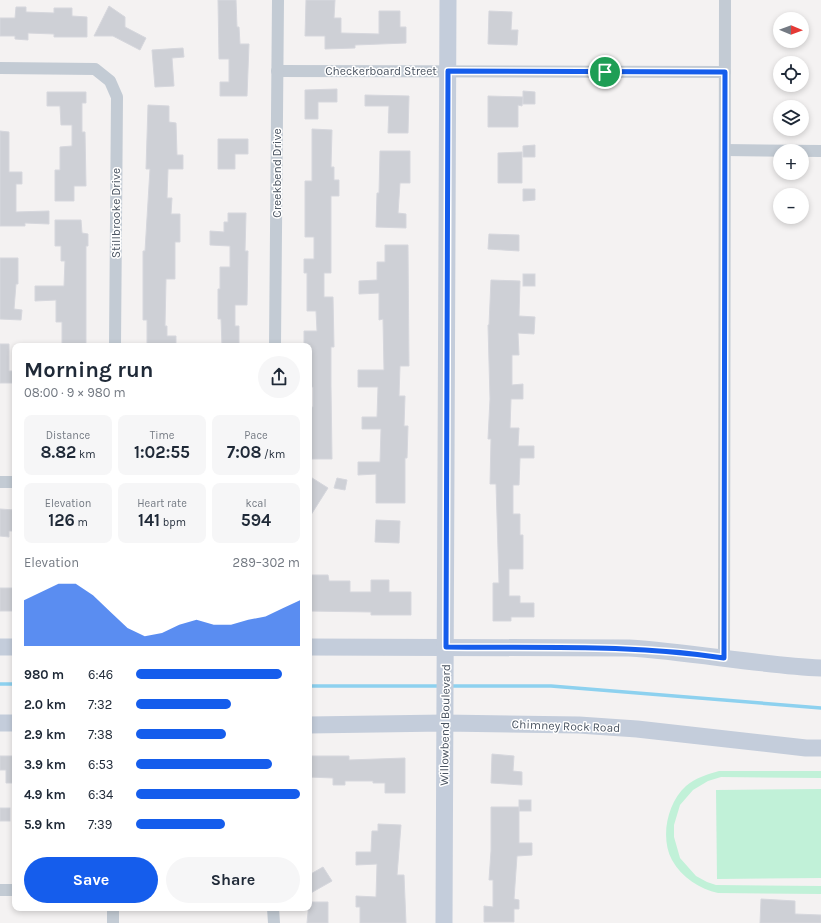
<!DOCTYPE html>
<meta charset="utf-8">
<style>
:root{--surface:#fff;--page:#f6f6f7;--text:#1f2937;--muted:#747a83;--accent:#155dec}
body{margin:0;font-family:Karla,sans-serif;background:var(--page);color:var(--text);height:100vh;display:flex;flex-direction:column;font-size:15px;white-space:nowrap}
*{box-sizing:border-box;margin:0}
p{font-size:13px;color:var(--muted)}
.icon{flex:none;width:22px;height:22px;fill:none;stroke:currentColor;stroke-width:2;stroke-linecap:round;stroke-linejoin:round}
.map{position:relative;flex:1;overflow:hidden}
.drawer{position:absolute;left:12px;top:343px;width:300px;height:568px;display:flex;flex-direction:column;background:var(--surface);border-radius:8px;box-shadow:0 2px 6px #0003}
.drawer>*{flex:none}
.needle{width:26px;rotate:91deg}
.buttons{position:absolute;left:773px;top:12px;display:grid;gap:8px}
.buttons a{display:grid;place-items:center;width:36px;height:36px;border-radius:50%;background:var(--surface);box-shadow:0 2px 6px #0003;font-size:20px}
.pin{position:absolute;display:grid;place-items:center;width:34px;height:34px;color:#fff;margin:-17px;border:2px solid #fff;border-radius:50%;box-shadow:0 1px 4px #0007}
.round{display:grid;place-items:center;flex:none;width:42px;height:42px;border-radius:21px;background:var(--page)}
.headline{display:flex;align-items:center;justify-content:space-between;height:68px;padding:0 12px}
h1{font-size:22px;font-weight:700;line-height:30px}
.metrics{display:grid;grid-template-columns:repeat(3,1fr);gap:6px;height:68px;padding:4px 12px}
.metrics div{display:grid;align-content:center;border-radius:8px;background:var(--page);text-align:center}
.metrics b{font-size:17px;font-weight:700}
.metrics small{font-size:11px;font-weight:400}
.metrics p{font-size:11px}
.chart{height:112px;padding:8px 12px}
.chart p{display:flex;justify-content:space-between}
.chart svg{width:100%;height:72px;margin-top:4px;fill:var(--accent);opacity:.7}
.action{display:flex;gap:8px;margin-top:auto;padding:8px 12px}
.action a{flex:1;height:46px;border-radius:24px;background:var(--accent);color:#fff;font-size:16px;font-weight:700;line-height:46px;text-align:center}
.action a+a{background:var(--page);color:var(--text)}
ul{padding:0 12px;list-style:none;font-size:13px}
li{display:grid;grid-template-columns:64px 48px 1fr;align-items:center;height:30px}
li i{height:10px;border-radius:5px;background:var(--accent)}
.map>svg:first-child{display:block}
.green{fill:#c1f1d8}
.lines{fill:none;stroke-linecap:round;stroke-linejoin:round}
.stream{stroke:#8dd1ef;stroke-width:3.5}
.building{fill:#ced0d6;stroke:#d6d7dd}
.minor{stroke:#c3cbd4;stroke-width:12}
.secondary{stroke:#c4cddb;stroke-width:17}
.route-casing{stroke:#fff;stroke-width:8}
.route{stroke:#155dec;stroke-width:5}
.labels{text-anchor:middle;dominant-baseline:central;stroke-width:3;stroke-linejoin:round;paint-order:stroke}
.street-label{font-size:12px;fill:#495360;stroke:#fff}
</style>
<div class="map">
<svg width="821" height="923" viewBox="0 0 821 923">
<rect width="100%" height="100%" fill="#f4f2f2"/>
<g class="green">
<path d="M719,771H821V778L721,777L708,781L693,790L680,805L674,825V837L680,858L696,876L707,882L716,885L821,886V894L718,893C700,889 682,878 672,860C660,838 667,803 686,786C695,778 708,774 719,771Z"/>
<polygon points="821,789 821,878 717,879 716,790"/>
</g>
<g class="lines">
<g class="stream">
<polyline points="0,684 15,684"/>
<polyline points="309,686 441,686"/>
<polyline points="449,686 551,686 821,708"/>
</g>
</g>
<g class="building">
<polygon points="218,0 236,0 237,27 239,27 240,44 249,44 247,96 220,96 220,82 229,82 229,59 219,59"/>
<polygon points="306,0 335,0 334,18 341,18 341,33 379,34 379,11 400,11 400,27 406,27 406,43 355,45 355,48 325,49 325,36 305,36"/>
<polygon points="109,6 125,17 125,27 146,38 140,50 113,36 94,36"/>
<polygon points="16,7 26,7 26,12 54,13 54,8 72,8 72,16 87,17 87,37 54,37 54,34 28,33 28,40 15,39 15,36 0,36 0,18 15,18"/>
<polygon points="489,11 512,12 511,30 518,30 517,45 488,44"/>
<polygon points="183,48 184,57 172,58 174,86 155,87 152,50"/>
<polygon points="337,89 337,102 318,102 318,119 305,119 305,90"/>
<polygon points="523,91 535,92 535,104 523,104"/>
<polygon points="47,92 86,92 86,103 82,103 82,132 85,132 86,186 74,186 74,201 55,201 55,170 60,170 60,147 72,146 72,125 61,125 60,106 47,106"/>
<polygon points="365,95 409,96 408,133 388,133 389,106 365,106"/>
<polygon points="488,96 523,97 522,106 518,105 518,127 488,127"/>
<polygon points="148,105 169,106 169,122 176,123 177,155 183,155 183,169 168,169 167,198 172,198 171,214 180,214 180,242 175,242 175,279 166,279 165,326 167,326 167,336 176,336 176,346 147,346 147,320 143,320 143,251 145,251 150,169 146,169"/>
<polygon points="312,129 332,130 331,167 334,167 334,180 339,180 339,196 331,196 331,273 324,273 324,297 333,297 334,347 331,347 331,387 332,459 309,459 309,407 313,407 313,387 309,387 309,346 304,346 304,331 317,331 316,311 307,311 307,273 304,273 304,259 314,259 314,237 305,237 305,181 312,181"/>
<polygon points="0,131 9,132 9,172 22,172 22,184 16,184 16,212 49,211 49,224 25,223 25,226 0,226"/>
<polygon points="218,139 248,139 248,154 235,154 235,169 218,169"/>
<polygon points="535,145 535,157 523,157 523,146"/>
<polygon points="380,151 410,151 410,183 400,183 398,213 406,214 406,228 376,227 377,193 379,193"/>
<polygon points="522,152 522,183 498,183 498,153"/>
<polygon points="523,189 535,189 535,200 523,201"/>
<polygon points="228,213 246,213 245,251 248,251 247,305 235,305 235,326 239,326 239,346 222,346 221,319 218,319 218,289 220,289 220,267 230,267 230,246 210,245 210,231 224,232 224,222 228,222"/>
<polygon points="55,220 81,220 82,233 88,234 88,246 86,246 86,346 62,346 62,322 56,322 56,300 35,301 35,286 64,286 65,261 61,261 61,246 55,246"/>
<polygon points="489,234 519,235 519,251 488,249"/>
<polygon points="385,245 408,245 409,366 400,366 399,396 405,396 404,426 408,426 407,458 405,458 405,503 376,503 376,474 358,475 358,462 380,462 381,429 362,429 362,417 377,417 378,387 358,387 358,370 384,370 383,319 379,320 379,293 359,294 359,281 377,280 377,262 385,262"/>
<polygon points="0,258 18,258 18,284 16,284 14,309 22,310 21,320 0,319"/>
<rect x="523" y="274" width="12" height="12"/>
<polygon points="491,280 520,281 519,316 535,317 534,334 518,333 519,355 512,355 512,385 523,384 523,399 511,399 510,428 519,428 518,446 534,446 534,458 520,458 519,485 513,485 513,514 520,514 520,535 523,535 523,569 509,569 509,596 520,596 520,603 534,603 534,617 511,617 511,621 493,621 493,583 499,583 496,484 490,484 491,439 488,439 490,399 488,325 489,325"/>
<polygon points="0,344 9,344 9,371 15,371 15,383 0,383"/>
<polygon points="309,476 328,488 309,518"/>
<polygon points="337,478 347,480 345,490 334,488"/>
<polygon points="0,509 15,510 15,531 9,531 9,537 0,536"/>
<polygon points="376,520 400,521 399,543 375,542"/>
<polygon points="309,575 328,575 329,581 350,581 350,592 371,592 371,580 389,580 389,592 411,592 411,615 371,615 371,612 309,611"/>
<rect x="0" y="588" width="15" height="23"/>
<polygon points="492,754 514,756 513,771 522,772 522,785 491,783"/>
<polygon points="0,756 15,756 15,783 6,783 6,770 0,770"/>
<polygon points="309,756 349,756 349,760 405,758 405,793 385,793 385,783 373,783 373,781 345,781 345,785 333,785 333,778 309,777"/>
<rect x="519" y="800" width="12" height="11"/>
<polygon points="491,807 519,807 519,843 532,843 532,855 517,856 514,899 519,900 519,909 514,909 514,922 484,922 484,906 493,907 493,880 489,880 491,851"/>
<rect x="0" y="808" width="10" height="13"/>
<polygon points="378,824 401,825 397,875 404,875 406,923 360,923 360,907 356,907 356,896 376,897 377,864 356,865 356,852 371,852 372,831 378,831"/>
<polygon points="323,867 332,881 309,894 309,875"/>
<polygon points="761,899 795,901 795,914 821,915 821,923 760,923"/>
<polygon points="309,902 328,902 328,923 307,923"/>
</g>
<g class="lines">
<g class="minor">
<polyline points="0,68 95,69 110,81 117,97 115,346"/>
<polyline points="277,71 725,72"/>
<polyline points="725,150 821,151"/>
<polyline points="275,346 278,0"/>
<polyline points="0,482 15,482"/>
<polyline points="724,658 725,0"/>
<polyline points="0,890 15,890"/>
<polyline points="273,908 274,923"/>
<polyline points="113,923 113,908"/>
</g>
<g class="secondary">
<polyline points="0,647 15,647"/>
<path d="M309,647L629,648C693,652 757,665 821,668"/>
<polyline points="0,723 15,723"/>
<polyline points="309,725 444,723 579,725 637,729 806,748 821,748"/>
<polyline points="444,923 448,0"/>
</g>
</g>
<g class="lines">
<defs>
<path id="route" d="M448,71L725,72L724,658C632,644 539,648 446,647Z"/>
</defs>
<use href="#route" class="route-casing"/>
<use href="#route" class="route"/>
</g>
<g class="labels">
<g class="street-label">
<text x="381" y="71">Checkerboard Street</text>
<text transform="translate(277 173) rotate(-90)">Creekbend Drive</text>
<text transform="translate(116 213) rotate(-90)">Stillbrooke Drive</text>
<text transform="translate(445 725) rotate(-89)">Willowbend Boulevard</text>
<text transform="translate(566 726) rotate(2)">Chimney Rock Road</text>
</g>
</g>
</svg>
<div class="buttons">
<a><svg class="needle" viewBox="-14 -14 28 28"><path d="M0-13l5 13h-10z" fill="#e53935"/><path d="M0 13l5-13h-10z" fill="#747a83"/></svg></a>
<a><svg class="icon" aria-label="locate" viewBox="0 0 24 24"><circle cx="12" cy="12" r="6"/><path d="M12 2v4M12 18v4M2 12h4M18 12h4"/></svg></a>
<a><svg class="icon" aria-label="layers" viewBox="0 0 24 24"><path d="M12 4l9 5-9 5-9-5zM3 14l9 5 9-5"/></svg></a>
<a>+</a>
<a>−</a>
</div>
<div class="pin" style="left:605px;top:72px;background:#1e9e55"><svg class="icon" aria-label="arrive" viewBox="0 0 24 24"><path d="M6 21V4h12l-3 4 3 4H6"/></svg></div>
<section class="drawer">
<div class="headline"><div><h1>Morning run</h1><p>08:00 · 9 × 980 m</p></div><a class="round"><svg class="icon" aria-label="share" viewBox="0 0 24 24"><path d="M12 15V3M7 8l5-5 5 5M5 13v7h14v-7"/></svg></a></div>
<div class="metrics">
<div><p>Distance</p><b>8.82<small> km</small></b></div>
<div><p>Time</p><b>1:02:55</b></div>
<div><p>Pace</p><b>7:08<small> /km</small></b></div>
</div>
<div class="metrics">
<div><p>Elevation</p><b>126<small> m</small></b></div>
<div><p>Heart rate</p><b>141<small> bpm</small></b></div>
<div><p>kcal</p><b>594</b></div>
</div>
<div class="chart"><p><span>Elevation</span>289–302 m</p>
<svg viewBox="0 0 160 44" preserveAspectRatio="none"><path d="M0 44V16L10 11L20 6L30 6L40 13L50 23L60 33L70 38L80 36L90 31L100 28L110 31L120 31L130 28L140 26L150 21L160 16V44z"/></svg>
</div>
<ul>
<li><b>980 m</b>6:46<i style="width:89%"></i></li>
<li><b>2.0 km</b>7:32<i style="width:58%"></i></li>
<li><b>2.9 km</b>7:38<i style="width:55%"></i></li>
<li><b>3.9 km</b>6:53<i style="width:83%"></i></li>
<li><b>4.9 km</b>6:34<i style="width:100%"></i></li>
<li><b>5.9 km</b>7:39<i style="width:54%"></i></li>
</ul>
<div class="action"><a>Save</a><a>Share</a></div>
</section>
</div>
